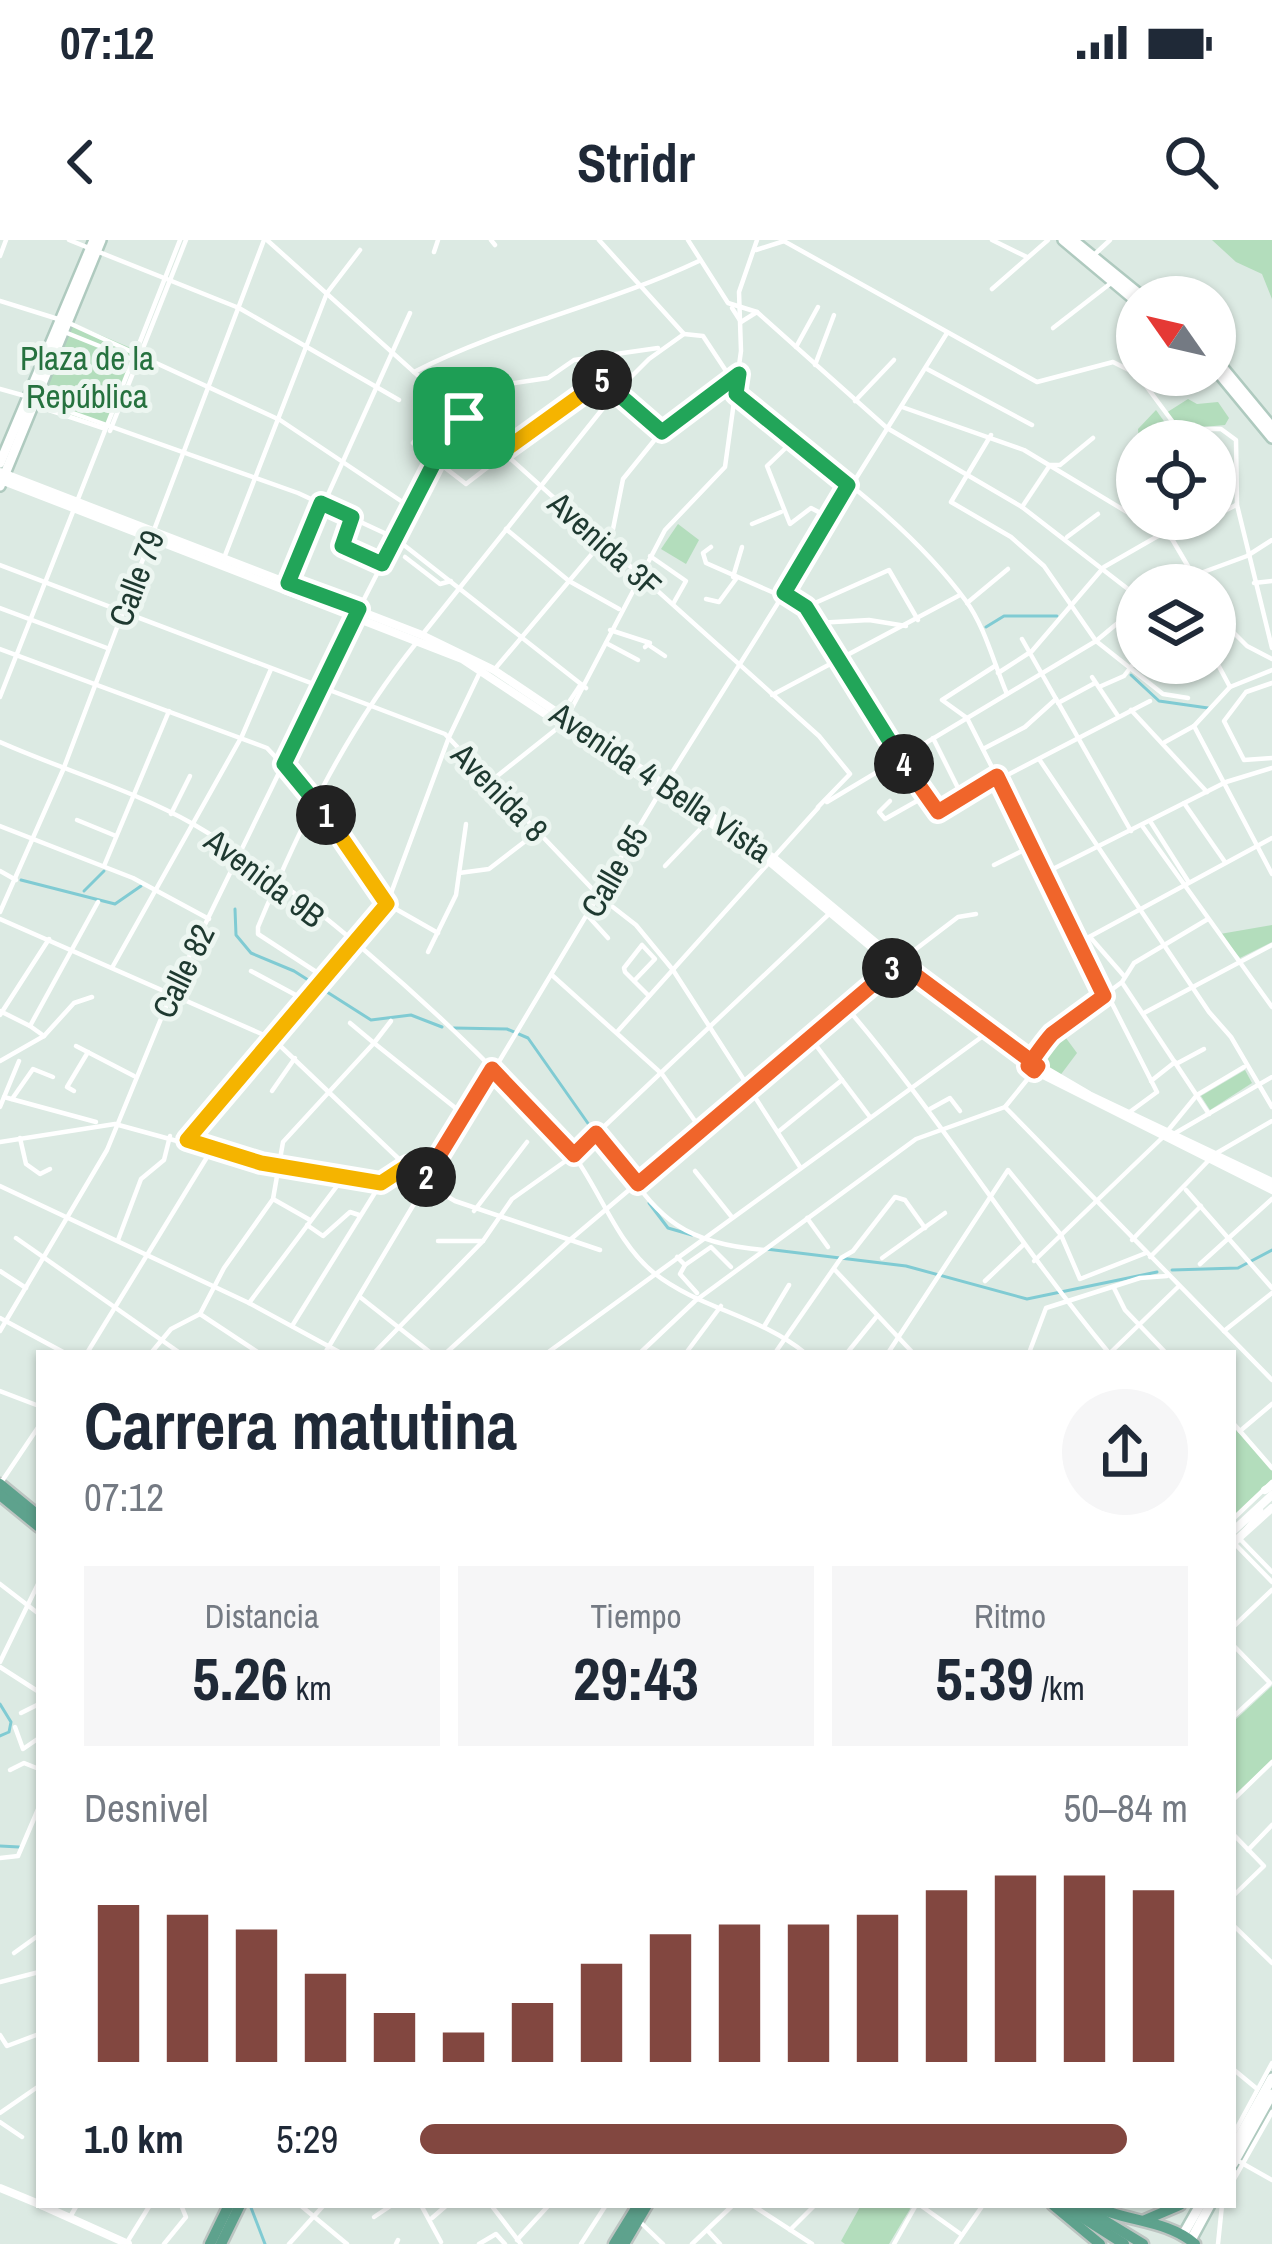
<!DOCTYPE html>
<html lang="es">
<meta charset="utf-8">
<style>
:root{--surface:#fff;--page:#f6f6f7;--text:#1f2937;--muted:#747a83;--accent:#824740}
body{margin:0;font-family:"Archivo Narrow",sans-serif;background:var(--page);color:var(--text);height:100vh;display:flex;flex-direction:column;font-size:45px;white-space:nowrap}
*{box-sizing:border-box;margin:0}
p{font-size:39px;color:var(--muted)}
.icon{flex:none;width:66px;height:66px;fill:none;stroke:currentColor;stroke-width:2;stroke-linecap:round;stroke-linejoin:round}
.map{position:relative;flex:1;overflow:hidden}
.side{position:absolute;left:36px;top:1110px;width:1200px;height:858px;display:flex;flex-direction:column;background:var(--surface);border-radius:0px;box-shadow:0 3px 9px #0004}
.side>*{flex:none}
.needle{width:78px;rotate:304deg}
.fabs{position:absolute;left:1116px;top:36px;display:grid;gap:24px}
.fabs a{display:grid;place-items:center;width:120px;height:120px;border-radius:50%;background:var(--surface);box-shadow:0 3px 9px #0004;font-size:60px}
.pin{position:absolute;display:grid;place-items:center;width:102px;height:102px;color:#fff;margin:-51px;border-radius:24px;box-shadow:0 6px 18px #0006}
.km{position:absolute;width:60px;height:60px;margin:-30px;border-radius:50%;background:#222;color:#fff;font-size:33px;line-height:60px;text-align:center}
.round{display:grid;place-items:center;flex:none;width:126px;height:126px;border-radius:63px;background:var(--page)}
.headline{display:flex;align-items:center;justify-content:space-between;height:204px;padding:0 48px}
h1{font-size:66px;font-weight:800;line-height:90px}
.metrics{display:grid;grid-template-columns:repeat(3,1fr);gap:18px;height:204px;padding:12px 48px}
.metrics div{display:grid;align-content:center;border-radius:0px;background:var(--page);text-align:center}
.metrics b{font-size:60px;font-weight:800}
.metrics small{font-size:33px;font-weight:400}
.metrics p{font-size:33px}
.chart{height:336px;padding:24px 48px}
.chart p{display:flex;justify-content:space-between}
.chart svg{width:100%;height:216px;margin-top:12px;stroke:var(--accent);stroke-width:6}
ul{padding:0 48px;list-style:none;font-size:39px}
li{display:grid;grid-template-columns:192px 144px 1fr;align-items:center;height:90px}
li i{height:30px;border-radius:15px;background:var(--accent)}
.status{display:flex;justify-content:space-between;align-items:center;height:84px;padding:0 60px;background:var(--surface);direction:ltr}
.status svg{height:33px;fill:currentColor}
header{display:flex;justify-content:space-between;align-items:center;height:156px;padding:0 48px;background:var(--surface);font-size:54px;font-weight:800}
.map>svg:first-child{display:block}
.park{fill:#b3ddbc}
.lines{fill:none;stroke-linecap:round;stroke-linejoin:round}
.stream{stroke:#80cbd3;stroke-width:3}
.secondary-casing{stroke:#afcabf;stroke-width:14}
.primary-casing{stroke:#bcc4c1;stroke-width:15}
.minor{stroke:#fff;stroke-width:4.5}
.tertiary{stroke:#fff;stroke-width:8}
.secondary{stroke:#fff;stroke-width:9}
.primary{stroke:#5ea28d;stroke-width:10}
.split-1-casing{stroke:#fff;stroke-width:24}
.split-2-casing{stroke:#fff;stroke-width:24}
.split-3-casing{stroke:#fff;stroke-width:24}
.split-4-casing{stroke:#fff;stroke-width:24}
.split-5-casing{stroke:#fff;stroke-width:24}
.split-6-casing{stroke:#fff;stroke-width:24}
.split-1{stroke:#22a559;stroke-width:15}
.split-2{stroke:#f5b400;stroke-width:15}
.split-3{stroke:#f0652b;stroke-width:15}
.split-4{stroke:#f0652b;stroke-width:15}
.split-5{stroke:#22a559;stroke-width:15}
.split-6{stroke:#f5b400;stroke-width:15}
.labels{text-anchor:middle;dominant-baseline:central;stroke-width:10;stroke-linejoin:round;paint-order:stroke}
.park-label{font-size:33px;fill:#26723f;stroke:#edf6f1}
.street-label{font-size:33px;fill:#1e3930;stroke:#edf6f1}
</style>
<div class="status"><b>07:12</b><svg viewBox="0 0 49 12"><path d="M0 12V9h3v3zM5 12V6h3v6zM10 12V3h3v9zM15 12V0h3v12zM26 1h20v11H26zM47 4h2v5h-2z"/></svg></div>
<header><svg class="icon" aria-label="back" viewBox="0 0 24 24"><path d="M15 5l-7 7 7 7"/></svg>Stridr<svg class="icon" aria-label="search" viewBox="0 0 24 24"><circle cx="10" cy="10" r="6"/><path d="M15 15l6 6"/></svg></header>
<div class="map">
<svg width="1272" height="2004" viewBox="0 0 1272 2004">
<rect width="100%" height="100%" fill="#dceae3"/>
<g class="park">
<polygon points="1212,0 1272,0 1272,59 1262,34 1236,22"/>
<polygon points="70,82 138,111 108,188 36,164"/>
<polygon points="1188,159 1197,164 1218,162 1229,178 1225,185 1180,189 1166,173"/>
<polygon points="1156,170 1176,198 1174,201 1139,201 1138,189"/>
<polygon points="678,284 699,300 686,324 661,309"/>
<polygon points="1272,685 1272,702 1240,718 1220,694"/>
<polygon points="1063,794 1077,813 1059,837 1037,822"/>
<polygon points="1245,830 1252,843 1210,870 1201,856"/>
<polygon points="1233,1184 1272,1227 1272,1242 1233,1279"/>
<polygon points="1272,1446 1272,1521 1233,1556 1233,1482"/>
<polygon points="861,1965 909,1965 910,1969 889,2004 845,2004 841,2001"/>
</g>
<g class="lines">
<g class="stream">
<polyline points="986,387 1004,376 1057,376"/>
<polyline points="1131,435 1159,461 1208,468"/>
<polyline points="21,640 115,664 141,646"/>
<polyline points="84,651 104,631"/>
<polyline points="235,669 236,695 251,713 294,731 371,780 411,775 442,787"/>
<polyline points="454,788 507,789 528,798 606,909"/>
<polyline points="649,963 668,988 692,995"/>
<polyline points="766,1009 906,1026 1027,1059 1157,1032"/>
<polyline points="1172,1030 1238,1028 1272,1010"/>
<polyline points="0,1464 11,1482 9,1492 0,1496"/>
<polyline points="0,1606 19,1607"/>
<polyline points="250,1965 265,2004"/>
</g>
<defs>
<g id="secondary">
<polyline points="1063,0 1137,62"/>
<polyline points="1073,0 1143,57"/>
<polyline points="1215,118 1272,187"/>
<polyline points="1215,129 1272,198"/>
<polyline points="0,223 94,0"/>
<polyline points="0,246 101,0"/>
<polyline points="1233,1908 1272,1838"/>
<polyline points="1233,1924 1272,1854"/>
<polyline points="1183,1995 1200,1965"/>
<polyline points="1191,2000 1210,1965"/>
</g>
<g id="primary">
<polyline points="0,1244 39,1276"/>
<polyline points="0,1255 39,1287"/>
<polyline points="1053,1965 1100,2004"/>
<polyline points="1063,1965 1124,2004"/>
<polyline points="1079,1965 1143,2004"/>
<path d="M1091,1965C1125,1982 1166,1979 1195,2004"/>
<polyline points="1145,1980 1180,1965"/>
<polyline points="210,2004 229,1965"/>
<polyline points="221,2004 240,1965"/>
<polyline points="614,2004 638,1965"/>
<polyline points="624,2004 647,1965"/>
</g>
</defs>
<use href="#secondary" class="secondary-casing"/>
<use href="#primary" class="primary-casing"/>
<g class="minor">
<polyline points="69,0 239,68 399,160"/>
<polyline points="267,0 819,496 850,534 818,567"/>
<polyline points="491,0 495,5"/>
<polyline points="688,0 728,63 757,72 887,188 1022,267 1137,356"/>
<polyline points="782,0 1037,142 1113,122 1137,134"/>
<polyline points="992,0 1027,17"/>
<polyline points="756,10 784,1"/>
<polyline points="434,12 438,0"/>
<polyline points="1095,14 1110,0"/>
<polyline points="0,16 6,0"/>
<polyline points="992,49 1048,0"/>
<polyline points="0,61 58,79"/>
<polyline points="732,68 741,82 757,72"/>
<polyline points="69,83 280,180 410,267"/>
<polyline points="1053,88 1111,43"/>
<polyline points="67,93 134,120"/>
<polyline points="684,94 703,96 732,140"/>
<polyline points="796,107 818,67"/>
<polyline points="815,125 834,75"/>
<polyline points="927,129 1032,185"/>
<path d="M414,132C506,85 606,65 699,21"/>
<polyline points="1138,135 1178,189 1221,189 1236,200 1237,265 1272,408"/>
<polyline points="0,149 29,157"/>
<path d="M739,157C816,220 906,279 966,361C985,387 994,424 1007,454"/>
<polyline points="39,161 298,253 395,298 586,448"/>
<polyline points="855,161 894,120"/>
<polyline points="447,162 413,203 466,244 601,140 661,192"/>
<polyline points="34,165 103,188"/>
<polyline points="902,167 1024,210 1137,278"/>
<polyline points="460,173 494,146 548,138 574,120 658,108"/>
<polyline points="110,191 186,0"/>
<polyline points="991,195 951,262 1011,297 1044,326 1096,401 1163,454 1188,458"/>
<polyline points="793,201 767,226 790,284 811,268 826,276"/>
<polyline points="1022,267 1050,225 1060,225 1093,198"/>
<polyline points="1215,276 1236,265"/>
<polyline points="352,277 342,306 380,323"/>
<polyline points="1139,279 1172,299 1199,345"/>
<polyline points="752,284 781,272"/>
<polyline points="506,289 569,341 619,369"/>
<polyline points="1067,297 1098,274"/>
<polyline points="1172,299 1210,279"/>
<polyline points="711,307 703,313 706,323 806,367 936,572 1150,461"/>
<polyline points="650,316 686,341 673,364"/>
<polyline points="405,317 440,344 451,341"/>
<polyline points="224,318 327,53 360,10"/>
<polyline points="0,325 445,494 600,657 636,685 673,730 800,927"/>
<polyline points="733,337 742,307"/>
<polyline points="288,343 410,73"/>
<polyline points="1254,343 1272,341"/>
<polyline points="1168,345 1247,316 1272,300"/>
<polyline points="706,359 719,362 736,339"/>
<polyline points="967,363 1008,329"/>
<polyline points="360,367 436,219 464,178"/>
<polyline points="806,367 889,330 918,380"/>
<polyline points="0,368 107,408"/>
<polyline points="1215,374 1247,406 1272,419"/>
<polyline points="817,383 869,380 906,386"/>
<polyline points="610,390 650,403 645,407"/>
<polyline points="422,395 616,152 649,119 684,94 599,0"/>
<polyline points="1022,399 1131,591"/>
<polyline points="606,403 638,420"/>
<polyline points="650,406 665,416"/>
<polyline points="0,409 267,508 315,559 387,664 438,693"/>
<polyline points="1215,419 1230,447"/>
<polyline points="995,426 942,460 967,478 1157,852 1127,874"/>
<polyline points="494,430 613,289 623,239 661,192 737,136"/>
<polyline points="998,433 1032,411 1104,327 1165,292"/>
<polyline points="1092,437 1118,476"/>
<polyline points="1272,443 1246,452 1224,481 1244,520 1272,518"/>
<polyline points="1099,447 1124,436 1137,419"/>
<polyline points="772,455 960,355"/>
<polyline points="0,457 180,0"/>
<polyline points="1058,463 1095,443"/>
<polyline points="1131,470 1207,552"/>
<polyline points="561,474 581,444"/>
<polyline points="1194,486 1272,634"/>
<polyline points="933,498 963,558"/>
<path d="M0,502C63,530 133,550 193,584C298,645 438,770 522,859C540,879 561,898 577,920C602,956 619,1005 654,1033C700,1069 758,1075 805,1113"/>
<polyline points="1165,502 1194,486 1230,447 1272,430"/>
<polyline points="983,509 1025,487 1056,459"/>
<polyline points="1039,519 1209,772 1231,797 1272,867"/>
<polyline points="491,541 564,483 665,290 725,227 741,111 739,52 757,0"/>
<polyline points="666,542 947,93"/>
<polyline points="890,561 879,572 885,579 924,557"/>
<polyline points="827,562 1096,401 1137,367"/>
<polyline points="1184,563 1225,622"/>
<polyline points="171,574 190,536"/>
<polyline points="77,580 116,596"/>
<polyline points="1150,581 1188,641"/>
<polyline points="0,586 133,638 209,679"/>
<polyline points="1143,587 1272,767"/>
<polyline points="994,625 1030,607"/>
<polyline points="104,626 169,471"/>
<polyline points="665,626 705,584"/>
<polyline points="0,631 16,640"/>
<polyline points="459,633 489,629 536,593"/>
<polyline points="1043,634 1226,542 1272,528"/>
<polyline points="0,672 63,530 264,0"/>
<polyline points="588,676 608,698"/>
<polyline points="0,679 273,799 423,942 455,961 600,1010"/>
<polyline points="1090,697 1124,736"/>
<polyline points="1078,703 1272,598"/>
<polyline points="428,712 456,655 466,584"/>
<polyline points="113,726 242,496 271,429"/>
<polyline points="251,731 305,760"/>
<polyline points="553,736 662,834 702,891"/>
<path d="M324,737L258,694V687C301,584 347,489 417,402"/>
<polyline points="634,741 655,719 642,705 624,728 625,732 649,756"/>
<polyline points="1123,744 1209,874"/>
<path d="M847,768C941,878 1016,1001 1109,1113"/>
<polyline points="0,771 30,786"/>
<polyline points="1144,773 1272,705"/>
<polyline points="0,775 49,699"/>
<polyline points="350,783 374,803 391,781"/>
<polyline points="617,792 818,568"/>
<polyline points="44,796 30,786 98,662"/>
<polyline points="812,800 870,877"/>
<polyline points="76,806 134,836"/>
<polyline points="0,821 44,796 74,763 92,757"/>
<polyline points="1031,822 1052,794 1122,742 1134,723 1208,679"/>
<polyline points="1176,824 1204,809"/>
<polyline points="1151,841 1175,822"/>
<polyline points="74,851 67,847 88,812"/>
<polyline points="272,851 295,818"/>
<polyline points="4,857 96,882"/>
<polyline points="12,859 33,829 53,837"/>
<polyline points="0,867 19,821"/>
<polyline points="1005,867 1272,1140"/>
<polyline points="930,869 950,858 960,871"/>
<polyline points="778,892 842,840"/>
<path d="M596,893C655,964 663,1002 764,1010"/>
<polyline points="1172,895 1272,837"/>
<polyline points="20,898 26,924 40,934 50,929"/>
<polyline points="186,900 387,664 449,497 481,430"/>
<polyline points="0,902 115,884 261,924 381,943 406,927"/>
<polyline points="1215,914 1272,881"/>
<polyline points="695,931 731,976"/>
<polyline points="0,946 249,1063 341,1113"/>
<polyline points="1186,950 1272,1048"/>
<polyline points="273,959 310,980"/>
<polyline points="474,971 527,902"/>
<polyline points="807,978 828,1007"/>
<polyline points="307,985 323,996 350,972 359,975"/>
<polyline points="16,998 180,1113"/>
<polyline points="118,1000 141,939 164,920 170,896"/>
<polyline points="1132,1000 1209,920"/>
<polyline points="438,1001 483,1001"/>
<polyline points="677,1017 685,1025 711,1007 731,1027"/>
<polyline points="1150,1017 1201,966"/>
<polyline points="882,1018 945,973"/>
<polyline points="1034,1021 1161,899 1197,855 1244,827"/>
<polyline points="1200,1024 1272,959"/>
<polyline points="685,1025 680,1034 697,1053"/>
<polyline points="835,1030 913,1113"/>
<polyline points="0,1031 26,1048"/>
<polyline points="985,1041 1023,1005"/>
<polyline points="1114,1048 1125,1070 1166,1113"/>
<polyline points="360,1057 431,1113"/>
<polyline points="249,1063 343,938"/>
<polyline points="200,1074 259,1113"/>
<polyline points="0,1078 65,1113"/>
<polyline points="765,1085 789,1045"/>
<polyline points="292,1086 381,943"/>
<polyline points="0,1091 107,910 172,752 355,377"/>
<polyline points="1224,1091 1272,1053"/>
<polyline points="87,1113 212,909"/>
<polyline points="151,1113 171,1089 200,1074 224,1028 273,959 283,902 374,803 463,874"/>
<polyline points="325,1113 660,552"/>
<polyline points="374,1113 483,1001 512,959 574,915 830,673"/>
<polyline points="446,1113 571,999 899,722 958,677 976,674"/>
<polyline points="547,1113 983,796"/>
<polyline points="640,1113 695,1061 916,899 1005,867 1035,830"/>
<polyline points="686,1113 721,1066"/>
<polyline points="775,1113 841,1018 853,1011 895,957 905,960 925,988"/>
<polyline points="847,1113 877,1076"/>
<polyline points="888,1113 1008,930 1061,995 1080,1039 1146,1013"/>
<polyline points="1029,1113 1046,1068 1140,1038 1167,1036"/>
<polyline points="1110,1113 1179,1046"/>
<polyline points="0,1151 39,1166"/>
<polyline points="1233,1183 1272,1228"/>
<polyline points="1240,1191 1272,1164"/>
<polyline points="0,1244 39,1186"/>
<polyline points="1261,1270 1239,1298 1272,1332"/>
<polyline points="1233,1279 1272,1242"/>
<polyline points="1234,1303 1272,1342"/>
<polyline points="0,1344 39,1374"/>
<polyline points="1233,1387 1272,1350"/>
<polyline points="1233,1405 1270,1443"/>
<polyline points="0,1422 39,1342"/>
<polyline points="0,1427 39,1452"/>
<polyline points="21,1473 39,1464"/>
<polyline points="1233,1477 1269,1444"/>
<polyline points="15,1487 23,1509 39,1498"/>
<polyline points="10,1530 24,1523 39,1529"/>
<polyline points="1233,1560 1272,1522"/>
<polyline points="1233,1594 1264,1626 1233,1656"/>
<polyline points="1248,1610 1272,1585"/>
<polyline points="0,1618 18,1616 39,1567"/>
<polyline points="1233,1685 1272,1723"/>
<polyline points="14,1713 39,1695"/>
<polyline points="0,1742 39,1732"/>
<polyline points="0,1795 7,1806 39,1794"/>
<polyline points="1233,1829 1256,1848"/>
<polyline points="0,1873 39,1846"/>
<polyline points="0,1882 22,1897"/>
<polyline points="1233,1895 1272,1823"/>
<polyline points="1240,1922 1272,1940"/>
<polyline points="1233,1941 1272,1872"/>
<polyline points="300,1965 347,2004"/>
<polyline points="421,1965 441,2002"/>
<polyline points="491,1965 521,2004"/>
<polyline points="752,1965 812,2004"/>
<polyline points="920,1965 962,1995"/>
<polyline points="70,1977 77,1965"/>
<polyline points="374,1977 392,1965"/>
<polyline points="432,1978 447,1965"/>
<polyline points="638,1980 663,2004"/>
<polyline points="790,1990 815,1965"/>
<polyline points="708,1991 720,2004"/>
<polyline points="517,2000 549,1965"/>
<polyline points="126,2004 150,1965"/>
<polyline points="164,2004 186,1977 181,1965"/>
<polyline points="289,2004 324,1965"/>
<polyline points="396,2004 398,2000"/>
<polyline points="479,2004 496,1994 505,2004"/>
<polyline points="581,2004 606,1965"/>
<polyline points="692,2004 733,1965"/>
<polyline points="894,2004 916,1965"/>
<polyline points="956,2004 983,1965"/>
<polyline points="1218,2004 1222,1965"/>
</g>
<g class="tertiary">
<polyline points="0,232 422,395 494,430 775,619 899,722 1031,821 1089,855 1272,942"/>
<polyline points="1,240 462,419 771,623 894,726 1035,831 1272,950"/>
<polyline points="1265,1250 1272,1246"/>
<polyline points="1233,1291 1272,1255"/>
<polyline points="1233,1303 1272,1268"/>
<polyline points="0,1948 39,1964"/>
<polyline points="41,1965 128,2004"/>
</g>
<use href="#secondary" class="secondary"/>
<use href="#primary" class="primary"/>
</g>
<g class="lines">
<defs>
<polyline id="split-1" points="326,575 284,524 359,369 288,343 321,263 352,277 342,306 382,324 436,219 464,178"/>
<polyline id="split-2" points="326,575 387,664 187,900 261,923 381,943 407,926 423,942 426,937"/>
<polyline id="split-3" points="426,937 492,829 574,915 596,893 638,944 892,728"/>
<path id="split-4" d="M892,728L898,722L1031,821L1038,826L1034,831L1028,826C1036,815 1043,804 1052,794L1104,756L997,536L938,572L904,524"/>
<polyline id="split-5" points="602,140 662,192 739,134 736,154 848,245 784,353 806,367 904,524"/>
<polyline id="split-6" points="464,178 502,212 602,140"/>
</defs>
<use href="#split-1" class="split-1-casing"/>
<use href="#split-2" class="split-2-casing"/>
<use href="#split-3" class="split-3-casing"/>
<use href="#split-4" class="split-4-casing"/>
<use href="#split-5" class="split-5-casing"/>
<use href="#split-6" class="split-6-casing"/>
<use href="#split-1" class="split-1"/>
<use href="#split-2" class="split-2"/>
<use href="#split-3" class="split-3"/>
<use href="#split-4" class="split-4"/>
<use href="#split-5" class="split-5"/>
<use href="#split-6" class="split-6"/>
</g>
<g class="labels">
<g class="park-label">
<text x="87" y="118">Plaza de la<tspan x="87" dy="38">República</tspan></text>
</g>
<g class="street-label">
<text transform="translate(605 304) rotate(42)">Avenida 3F</text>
<text transform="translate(136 338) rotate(-69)">Calle 79</text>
<text transform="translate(661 542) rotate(34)">Avenida 4 Bella Vista</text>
<text transform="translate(500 552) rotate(46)">Avenida 8</text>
<text transform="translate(614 631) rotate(-60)">Calle 85</text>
<text transform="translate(265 638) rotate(37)">Avenida 9B</text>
<text transform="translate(183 731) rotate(-64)">Calle 82</text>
</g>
</g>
</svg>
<div class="fabs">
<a><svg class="needle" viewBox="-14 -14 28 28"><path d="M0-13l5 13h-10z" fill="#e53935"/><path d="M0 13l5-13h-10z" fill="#747a83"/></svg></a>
<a><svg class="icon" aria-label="locate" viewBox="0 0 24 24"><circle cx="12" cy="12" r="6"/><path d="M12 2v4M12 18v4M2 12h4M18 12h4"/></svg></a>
<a><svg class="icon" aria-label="layers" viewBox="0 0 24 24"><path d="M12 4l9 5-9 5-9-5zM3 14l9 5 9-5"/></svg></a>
</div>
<div class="pin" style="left:464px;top:178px;background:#1e9e55"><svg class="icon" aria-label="arrive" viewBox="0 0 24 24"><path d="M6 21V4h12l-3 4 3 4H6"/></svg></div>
<b class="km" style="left:326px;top:575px">1</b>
<b class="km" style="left:426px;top:937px">2</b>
<b class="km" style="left:892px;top:728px">3</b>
<b class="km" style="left:904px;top:524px">4</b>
<b class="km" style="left:602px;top:140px">5</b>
<section class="side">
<div class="headline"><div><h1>Carrera matutina</h1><p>07:12</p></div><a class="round"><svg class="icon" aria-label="share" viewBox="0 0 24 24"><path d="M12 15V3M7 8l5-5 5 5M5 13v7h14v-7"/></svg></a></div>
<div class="metrics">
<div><p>Distancia</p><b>5.26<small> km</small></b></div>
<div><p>Tiempo</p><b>29:43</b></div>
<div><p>Ritmo</p><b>5:39<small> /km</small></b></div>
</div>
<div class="chart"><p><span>Desnivel</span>50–84 m</p>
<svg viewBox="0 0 160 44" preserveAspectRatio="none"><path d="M5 44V12M15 44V14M25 44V17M35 44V26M45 44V34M55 44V38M65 44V32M75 44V24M85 44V18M95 44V16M105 44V16M115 44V14M125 44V9M135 44V6M145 44V6M155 44V9"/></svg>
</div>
<ul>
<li><b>1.0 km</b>5:29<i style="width:92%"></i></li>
</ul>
</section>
</div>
